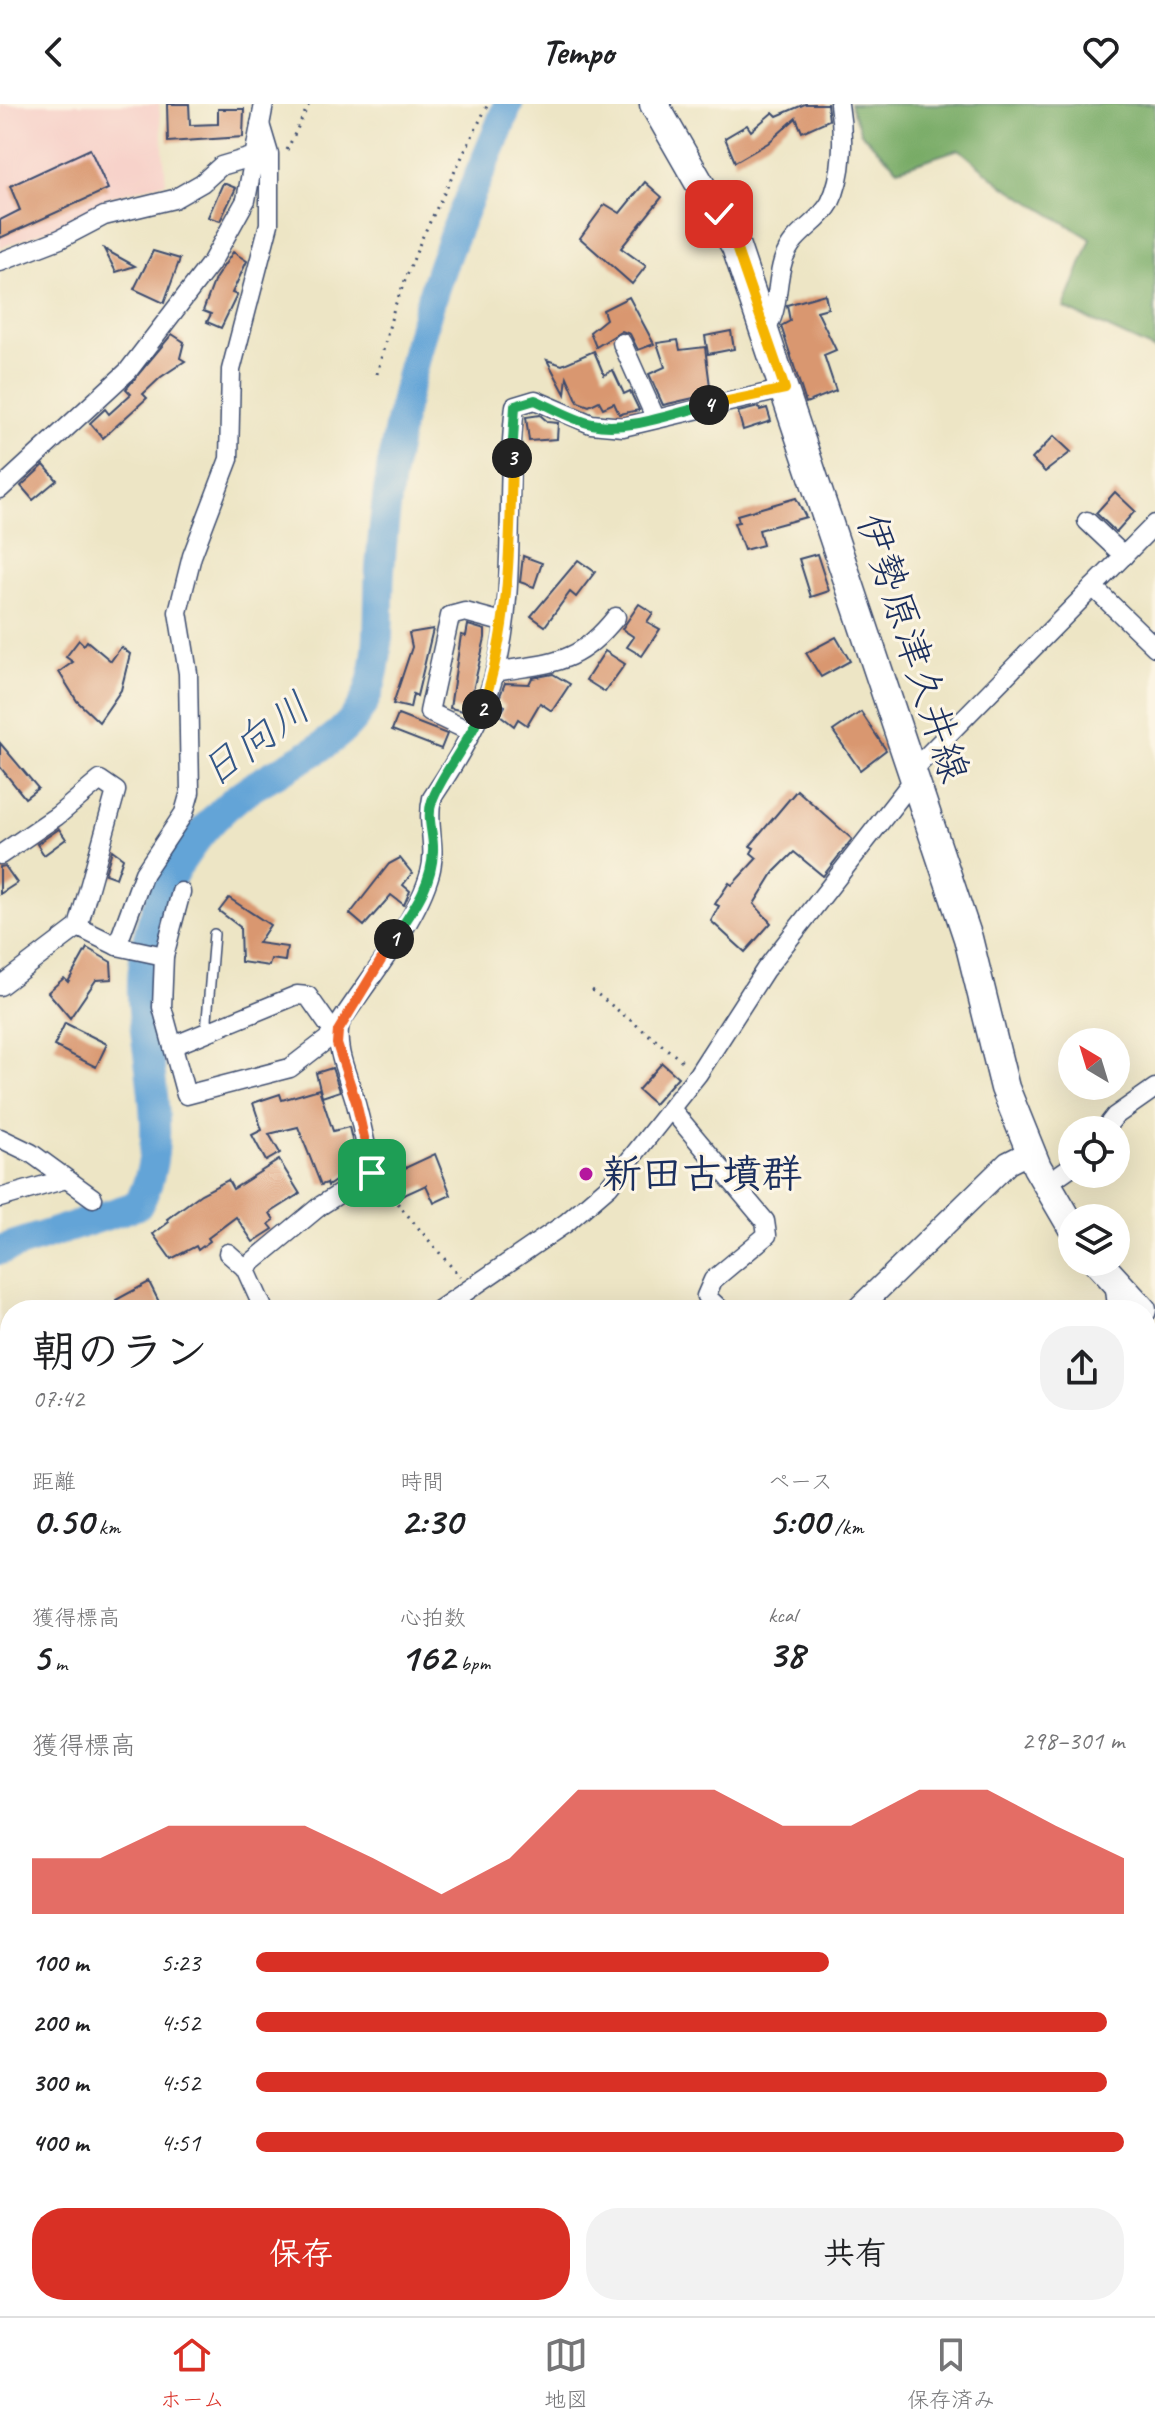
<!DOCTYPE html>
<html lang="ja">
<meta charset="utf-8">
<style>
:root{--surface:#fff;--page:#f2f2f2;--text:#202124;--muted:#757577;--line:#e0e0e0;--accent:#d93025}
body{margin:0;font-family:Caveat,"Klee One",sans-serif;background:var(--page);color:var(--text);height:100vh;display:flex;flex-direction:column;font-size:30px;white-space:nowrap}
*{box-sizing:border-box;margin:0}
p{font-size:26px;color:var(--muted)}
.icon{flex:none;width:44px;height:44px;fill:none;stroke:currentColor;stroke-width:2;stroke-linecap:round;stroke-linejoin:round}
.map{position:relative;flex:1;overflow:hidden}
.side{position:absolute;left:0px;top:1196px;width:1156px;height:1016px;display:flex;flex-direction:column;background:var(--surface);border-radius:32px 32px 0 0;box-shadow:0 8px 32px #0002}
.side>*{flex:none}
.needle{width:52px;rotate:322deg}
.fabs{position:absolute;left:1058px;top:924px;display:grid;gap:16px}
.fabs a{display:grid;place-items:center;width:72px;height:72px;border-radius:50%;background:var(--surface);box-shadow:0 8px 32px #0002;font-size:40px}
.pin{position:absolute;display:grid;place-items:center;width:68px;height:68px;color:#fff;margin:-34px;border-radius:16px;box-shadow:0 4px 12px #0006}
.km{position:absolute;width:40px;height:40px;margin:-20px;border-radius:50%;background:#222;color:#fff;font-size:22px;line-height:40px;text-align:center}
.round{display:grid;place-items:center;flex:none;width:84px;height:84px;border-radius:32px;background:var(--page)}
.summary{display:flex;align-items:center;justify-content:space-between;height:136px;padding:0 32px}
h1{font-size:44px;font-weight:700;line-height:60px}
.stats{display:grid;grid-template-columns:repeat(3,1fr);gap:12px;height:136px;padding:8px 32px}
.stats div{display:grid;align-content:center}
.stats b{font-size:40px;font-weight:700}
.stats small{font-size:22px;font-weight:400}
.stats p{font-size:22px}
.chart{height:224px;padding:16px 32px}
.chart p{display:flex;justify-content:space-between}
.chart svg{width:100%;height:144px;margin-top:8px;fill:var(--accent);opacity:.7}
.button{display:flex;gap:16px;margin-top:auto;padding:16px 32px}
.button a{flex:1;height:92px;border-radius:32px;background:var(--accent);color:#fff;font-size:32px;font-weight:700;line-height:92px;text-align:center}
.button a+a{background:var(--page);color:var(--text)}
ul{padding:0 32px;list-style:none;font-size:26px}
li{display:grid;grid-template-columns:128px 96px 1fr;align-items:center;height:60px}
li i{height:20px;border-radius:10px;background:var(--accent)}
header{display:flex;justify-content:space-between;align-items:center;height:104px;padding:0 32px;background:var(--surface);font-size:36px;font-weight:700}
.tab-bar{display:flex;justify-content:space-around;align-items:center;height:112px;border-top:2px solid var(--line);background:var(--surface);font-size:22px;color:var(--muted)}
.tab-bar a{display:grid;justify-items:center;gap:4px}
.tab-bar .current{color:var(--accent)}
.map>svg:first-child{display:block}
.built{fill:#f7d1c9}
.forest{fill:#78ab66;stroke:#4a6d62;stroke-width:2}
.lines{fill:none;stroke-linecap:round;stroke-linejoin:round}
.river{stroke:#63a4d7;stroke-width:30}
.building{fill:#d99770}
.service-casing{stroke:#3a4a6d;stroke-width:12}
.minor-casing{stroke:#3a4a6d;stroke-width:21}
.tertiary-casing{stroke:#3a4a6d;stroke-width:25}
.primary-casing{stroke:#3a4a6d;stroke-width:31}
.path{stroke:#3a4a6d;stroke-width:3;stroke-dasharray:2 6;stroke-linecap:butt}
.service{stroke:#fff;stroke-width:9}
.minor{stroke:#fff;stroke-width:18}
.tertiary{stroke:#fff;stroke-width:22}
.primary{stroke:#fff;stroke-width:28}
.split-1-casing{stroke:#fff;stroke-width:16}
.split-2-casing{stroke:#fff;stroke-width:16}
.split-3-casing{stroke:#fff;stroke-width:16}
.split-4-casing{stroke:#fff;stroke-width:16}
.split-5-casing{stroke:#fff;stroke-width:16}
.split-1{stroke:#f0652b;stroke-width:10}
.split-2{stroke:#22a559;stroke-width:10}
.split-3{stroke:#f5b400;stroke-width:10}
.split-4{stroke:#22a559;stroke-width:10}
.split-5{stroke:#f5b400;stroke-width:10}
.poi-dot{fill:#b5179e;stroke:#fcf5e5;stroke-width:3}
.labels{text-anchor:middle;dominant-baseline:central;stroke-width:6;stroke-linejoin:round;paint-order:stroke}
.street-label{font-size:40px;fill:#1b2f5e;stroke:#fcf5e5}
.poi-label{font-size:40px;font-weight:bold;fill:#1b2f5e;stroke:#fcf5e5;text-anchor:start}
.water-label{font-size:42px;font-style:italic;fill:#345888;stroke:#fcf5e5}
</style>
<header><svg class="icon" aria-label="back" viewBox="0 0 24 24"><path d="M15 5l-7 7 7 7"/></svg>Tempo<svg class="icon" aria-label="heart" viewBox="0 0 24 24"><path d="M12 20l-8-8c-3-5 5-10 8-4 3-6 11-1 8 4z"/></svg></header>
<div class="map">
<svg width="1155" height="2212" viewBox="0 0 1155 2212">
<rect width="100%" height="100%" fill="#fcf5e5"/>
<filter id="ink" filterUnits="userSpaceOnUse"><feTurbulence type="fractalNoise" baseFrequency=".0125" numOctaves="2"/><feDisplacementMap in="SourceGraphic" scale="16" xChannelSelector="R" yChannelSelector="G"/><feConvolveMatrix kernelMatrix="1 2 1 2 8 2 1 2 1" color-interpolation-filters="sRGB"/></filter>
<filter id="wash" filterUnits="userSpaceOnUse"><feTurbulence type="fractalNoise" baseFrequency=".006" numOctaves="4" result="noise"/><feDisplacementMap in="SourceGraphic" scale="32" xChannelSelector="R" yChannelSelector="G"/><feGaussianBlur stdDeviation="1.8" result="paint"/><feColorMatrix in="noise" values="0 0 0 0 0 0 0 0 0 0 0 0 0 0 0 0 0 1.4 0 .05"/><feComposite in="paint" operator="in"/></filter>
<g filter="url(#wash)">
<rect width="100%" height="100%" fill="#ede5c5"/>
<polygon class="built" points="0,0 159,0 166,78 106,94 74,116 0,144"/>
<polygon class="forest" points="850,0 1155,0 1155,246 1064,204 1091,135 1001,80 959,45 898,65 861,29"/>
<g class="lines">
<path class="river" d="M0,1146L138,1101C173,1038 144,958 142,890C141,863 147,831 156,806C171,764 204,720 238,693C278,662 341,645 364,598C383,558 377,508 380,465C383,427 387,387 394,349C406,287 420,225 441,165C460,109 488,56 508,0"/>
</g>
<g id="blocks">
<g class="building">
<polygon points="167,0 189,0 190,21 218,20 218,5 244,5 243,33 168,38"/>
<polygon points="805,0 827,0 829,16 802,28 796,14 768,39 735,58 725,34 747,21 751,27 773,8 777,12"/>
<polygon points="90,45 108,85 0,134 0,116 20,106 10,82"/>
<polygon points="645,78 662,93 621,144 646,162 632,180 580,134 605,100 620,109"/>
<polygon points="223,79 236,84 220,117 208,113"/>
<polygon points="104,145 135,162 116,168"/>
<polygon points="153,147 180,155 164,199 134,185"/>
<polygon points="233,148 247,157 232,189 237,191 221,224 207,218 211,210 203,207 215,175"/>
<polygon points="825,190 828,204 817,207 836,246 824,251 836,287 806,299 781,222 790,217 787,201"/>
<polygon points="629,193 654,240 638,246 630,230 622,227 596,243 590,228 606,215 603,206"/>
<polygon points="731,227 734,245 708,250 705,232"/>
<polygon points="172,230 184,238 180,254 185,257 161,273 143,290 147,294 103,334 90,319 105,305 109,310 131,290 126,285"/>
<polygon points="678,236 680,246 705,243 711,290 663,301 649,270 665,263 657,239"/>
<polygon points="594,247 604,271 613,266 624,290 630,287 639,306 619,310 614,299 603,304 599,297 589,302 578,298 567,273 565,290 547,256 562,261"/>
<polygon points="759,303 760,306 767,304 771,317 743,326 738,308"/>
<polygon points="540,311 548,318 558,319 557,335 529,337 526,313"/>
<polygon points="1054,332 1071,348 1045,368 1032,355"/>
<polygon points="44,361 57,376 33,396 21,382"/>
<polygon points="1115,388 1135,407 1116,428 1096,409"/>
<polygon points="796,394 806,413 759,426 763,441 744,446 734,419 739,418 737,411"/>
<polygon points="817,450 829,487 811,493 799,455"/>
<polygon points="523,452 542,459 534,483 520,478"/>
<polygon points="578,456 595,468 576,493 570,488 545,522 531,512"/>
<polygon points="639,500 653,509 647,518 660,525 642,552 627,543 634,533 622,525"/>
<polygon points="468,521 485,526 485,534 468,608 450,604 461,531 466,532"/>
<polygon points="433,525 417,592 413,590 410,604 393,600 412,543 409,529"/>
<polygon points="836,533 850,557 821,573 806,549"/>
<polygon points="79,536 84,541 87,537 111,557 121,543 130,550 121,586 99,618 77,597 59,568 73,558 66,553"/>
<polygon points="605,547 625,560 605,588 586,576"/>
<polygon points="553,570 570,580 552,607 540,599 527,621 518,615 514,622 500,611 505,602 498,597 505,579 529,580 532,574"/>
<polygon points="861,608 886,646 860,666 833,627"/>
<polygon points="398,611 447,630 441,645 392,626"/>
<polygon points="0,639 38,684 25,694 0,663"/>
<polygon points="797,686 852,735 823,772 794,748 774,768 754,800 771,819 745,848 711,817 719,802 715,800 729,779 732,781 757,754 751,749 754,744 750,742"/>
<polygon points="59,725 66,735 44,751 37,740"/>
<polygon points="112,746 123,754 116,774 105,770"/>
<polygon points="400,754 412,769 403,781 410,787 404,801 391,791 364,822 350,810 389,760"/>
<polygon points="5,762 17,779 0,790 0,763"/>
<polygon points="229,794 270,821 258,839 287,843 285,857 271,855 269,862 241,858 240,823 219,807"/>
<polygon points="87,844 111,858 112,875 96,876 70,914 48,888 64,874 68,878"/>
<polygon points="65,919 107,940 96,963 54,942"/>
<polygon points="662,959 678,973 654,1000 638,986"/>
<polygon points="332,964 340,987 322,993 316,969"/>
<polygon points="319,985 333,1027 349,1023 358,1061 328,1082 327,1079 321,1081 298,1023 269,1030 280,1049 266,1057 252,1031 262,1026 253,999 280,990 282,996"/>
<polygon points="435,1050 451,1091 434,1099 426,1081 400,1093 390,1071"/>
<polygon points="279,1056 300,1090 270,1109 274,1116 269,1120 273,1125 253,1138 236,1113 208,1134 210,1137 198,1146 196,1142 171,1155 153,1130 169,1118 167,1115 201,1090 228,1076 233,1085"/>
<polygon points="149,1178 163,1206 120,1206 116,1196"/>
</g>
</g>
</g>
<g filter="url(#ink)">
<use href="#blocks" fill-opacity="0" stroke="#3a4a6d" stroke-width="2"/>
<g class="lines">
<defs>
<g id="service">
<polyline points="206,928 214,830"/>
<polyline points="1110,1182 1113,1206"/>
<polyline points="1146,1347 1155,1386"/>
</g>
<g id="minor">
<polyline points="0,158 60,135 104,112 174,95 202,79 221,62 255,52"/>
<path d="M764,228C780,207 775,182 783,157C793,127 817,122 830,99C844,71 844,30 839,0"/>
<polyline points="622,239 655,313"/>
<polyline points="0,385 128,267 211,159 246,96 264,0"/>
<polyline points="1087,417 1124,452"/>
<polyline points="1093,483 1155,543"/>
<path d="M495,568C553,558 577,562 616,513"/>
<polyline points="471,628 429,608 450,512 465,508 502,518"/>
<polyline points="0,751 57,712 100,676 116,687 78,823 0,882"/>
<polyline points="181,788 164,852 162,903 186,991 290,964 338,927"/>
<polyline points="78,823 117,842 164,852"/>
<polyline points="117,842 144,769 184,709 190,688 188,569 178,508 192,452 229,355 231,266 269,120 269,50 260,20"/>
<polyline points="173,942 297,891 308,892 334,929"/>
<polyline points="672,1006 765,1117 767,1131 713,1176 706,1192 721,1206"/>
<polyline points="1104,1026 1115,1012 1155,984"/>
<polyline points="0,1034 31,1049 93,1094"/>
<polyline points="1046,1080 1072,1062"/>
<polyline points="0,1094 66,1075"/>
<polyline points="228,1149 245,1164"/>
<path d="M264,1206L245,1164L320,1102L372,1069C367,1046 362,1022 356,1000C349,973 334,947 340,919C369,874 416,819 430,769C437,744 426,719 432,694C458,655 482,615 495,569C518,483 504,390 515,302L535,296L591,320L623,323L785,285"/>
<polyline points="439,1206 566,1119 609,1082 698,970 765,866 914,675 918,661 1155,420"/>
<polyline points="1146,1603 1155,1605"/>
<polyline points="1146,1756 1155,1746"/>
<polyline points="1146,1812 1155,1823"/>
<polyline points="815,2202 819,2212"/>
<polyline points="273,2212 277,2202"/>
<polyline points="744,2212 754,2202"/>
</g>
<g id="tertiary">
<polyline points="857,1206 1008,1059 1030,1048"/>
<polyline points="0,1475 10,1472"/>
</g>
<g id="primary">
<polyline points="654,0 736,143 968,834 1005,984 1037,1063 1072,1123"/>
<polyline points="1098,1158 1142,1206"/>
</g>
</defs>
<use href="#service" class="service-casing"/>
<use href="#minor" class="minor-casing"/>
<use href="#tertiary" class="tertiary-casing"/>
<use href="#primary" class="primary-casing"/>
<g class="path">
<polyline points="287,46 309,0"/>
<polyline points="377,270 394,204 422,134 488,0"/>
<polyline points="592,886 686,960"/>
<polyline points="382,1081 460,1173"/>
<polyline points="0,1650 10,1645"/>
<polyline points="1146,2048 1155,2042"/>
</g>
<use href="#service" class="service"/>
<use href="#minor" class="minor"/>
<use href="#tertiary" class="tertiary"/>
<use href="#primary" class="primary"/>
</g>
</g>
<g class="lines" filter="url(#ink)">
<defs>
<polyline id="split-1" points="372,1069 356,998 337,940 338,927 394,835"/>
<path id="split-2" d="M394,835C412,807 432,782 433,747C434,730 426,714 432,697C441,670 471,637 482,605"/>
<path id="split-3" d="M482,605C510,524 510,438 512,354"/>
<path id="split-4" d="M512,354L515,302L535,296C553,304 573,316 592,320C627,328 674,309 709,301"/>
<polyline id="split-5" points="709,301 785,285 736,143 719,110"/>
</defs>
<use href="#split-1" class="split-1-casing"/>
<use href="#split-2" class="split-2-casing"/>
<use href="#split-3" class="split-3-casing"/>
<use href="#split-4" class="split-4-casing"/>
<use href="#split-5" class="split-5-casing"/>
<use href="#split-1" class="split-1"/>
<use href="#split-2" class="split-2"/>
<use href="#split-3" class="split-3"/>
<use href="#split-4" class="split-4"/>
<use href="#split-5" class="split-5"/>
</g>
<circle class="poi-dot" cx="586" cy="1070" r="8"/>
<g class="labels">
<g class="street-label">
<text transform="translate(913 544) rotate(72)">伊勢原津久井線</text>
</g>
<g class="poi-label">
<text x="602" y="1070">新田古墳群</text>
</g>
<g class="water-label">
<text transform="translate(255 636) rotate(-37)">日向川</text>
</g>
</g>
</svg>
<div class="fabs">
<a><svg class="needle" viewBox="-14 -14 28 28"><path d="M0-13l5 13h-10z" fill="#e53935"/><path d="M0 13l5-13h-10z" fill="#757577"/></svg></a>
<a><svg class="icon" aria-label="locate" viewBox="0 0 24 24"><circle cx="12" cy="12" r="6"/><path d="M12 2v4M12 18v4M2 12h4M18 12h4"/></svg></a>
<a><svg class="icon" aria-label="layers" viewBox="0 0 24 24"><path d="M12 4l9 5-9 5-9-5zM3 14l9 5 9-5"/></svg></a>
</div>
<div class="pin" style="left:372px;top:1069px;background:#1e9e55"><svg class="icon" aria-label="arrive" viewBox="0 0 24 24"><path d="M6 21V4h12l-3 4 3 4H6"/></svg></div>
<div class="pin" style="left:719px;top:110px;background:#d93025"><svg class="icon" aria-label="check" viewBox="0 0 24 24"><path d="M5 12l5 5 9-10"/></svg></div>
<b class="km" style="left:394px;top:835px">1</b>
<b class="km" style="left:482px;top:605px">2</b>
<b class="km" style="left:512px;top:354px">3</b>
<b class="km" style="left:709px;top:301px">4</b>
<section class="side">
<div class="summary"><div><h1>朝のラン</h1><p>07:42</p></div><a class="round"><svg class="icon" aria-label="share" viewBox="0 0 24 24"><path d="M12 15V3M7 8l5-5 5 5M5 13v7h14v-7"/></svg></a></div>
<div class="stats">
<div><p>距離</p><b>0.50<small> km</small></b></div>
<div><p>時間</p><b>2:30</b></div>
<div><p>ペース</p><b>5:00<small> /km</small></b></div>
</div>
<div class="stats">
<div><p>獲得標高</p><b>5<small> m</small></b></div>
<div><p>心拍数</p><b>162<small> bpm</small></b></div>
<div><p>kcal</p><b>38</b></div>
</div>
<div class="chart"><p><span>獲得標高</span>298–301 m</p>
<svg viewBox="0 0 160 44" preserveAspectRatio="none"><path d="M0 44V27L10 27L20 17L30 17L40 17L50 27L60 38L70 27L80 6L90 6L100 6L110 17L120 17L130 6L140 6L150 17L160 27V44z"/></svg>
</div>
<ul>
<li><b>100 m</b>5:23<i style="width:66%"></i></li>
<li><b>200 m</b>4:52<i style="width:98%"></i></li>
<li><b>300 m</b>4:52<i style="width:98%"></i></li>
<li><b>400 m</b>4:51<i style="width:100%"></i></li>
</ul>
<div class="button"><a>保存</a><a>共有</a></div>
</section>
</div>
<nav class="tab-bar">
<a class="current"><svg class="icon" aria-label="home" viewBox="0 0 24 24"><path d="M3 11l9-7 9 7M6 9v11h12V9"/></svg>ホーム</a>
<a><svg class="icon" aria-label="map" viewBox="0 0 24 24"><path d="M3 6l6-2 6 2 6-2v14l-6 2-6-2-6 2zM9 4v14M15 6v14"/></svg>地図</a>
<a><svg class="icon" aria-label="saved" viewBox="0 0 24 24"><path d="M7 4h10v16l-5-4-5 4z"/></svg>保存済み</a>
</nav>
